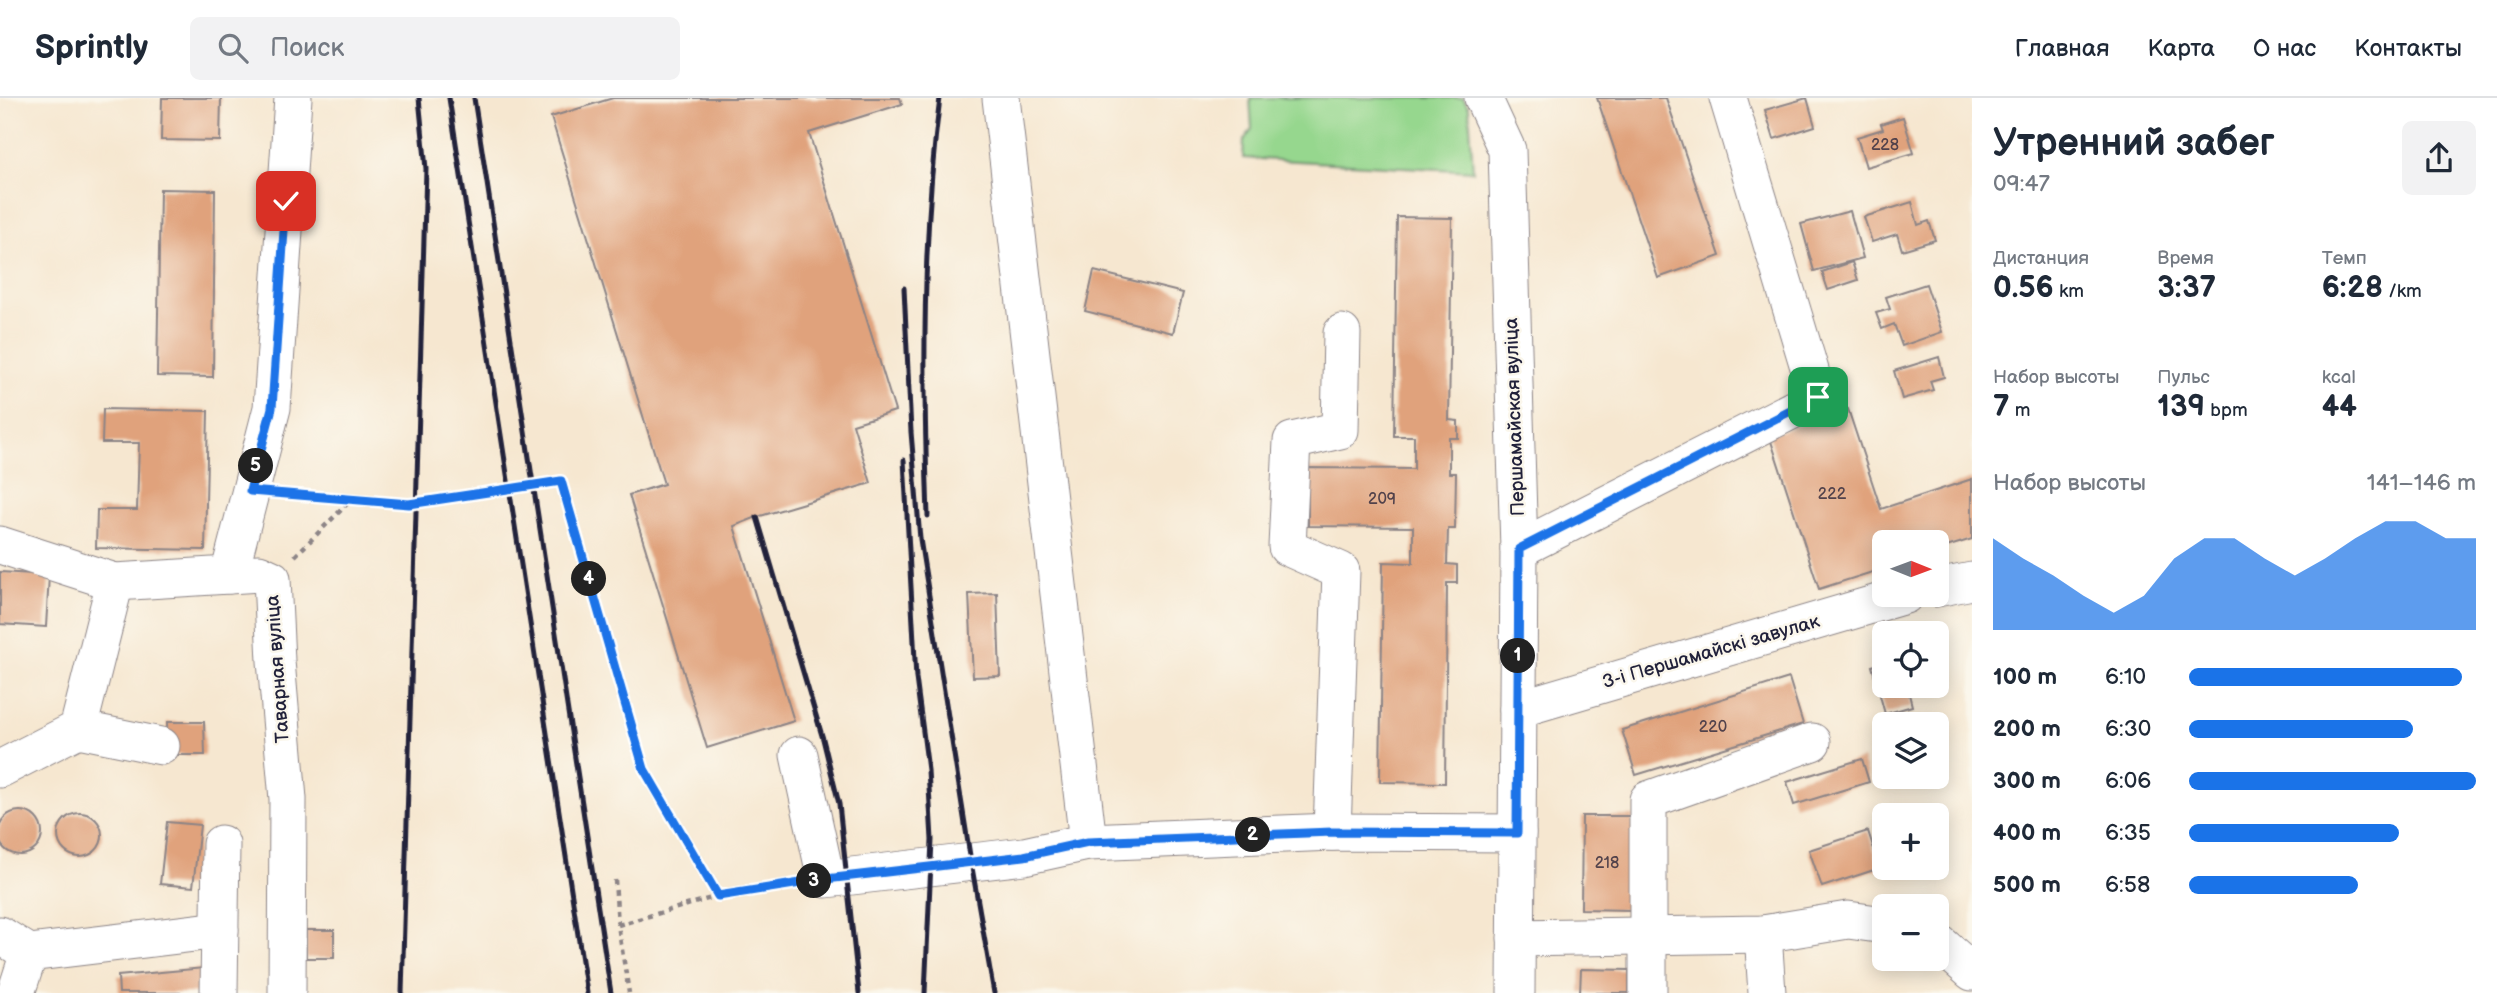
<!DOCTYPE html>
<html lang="ru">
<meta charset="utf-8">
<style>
:root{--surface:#fff;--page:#f2f2f3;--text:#1f2937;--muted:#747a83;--line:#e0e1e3;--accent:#1a73e8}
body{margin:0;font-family:"Balsamiq Sans",sans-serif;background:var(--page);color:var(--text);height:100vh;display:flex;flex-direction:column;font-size:26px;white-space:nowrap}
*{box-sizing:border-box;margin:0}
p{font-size:23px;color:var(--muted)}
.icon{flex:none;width:38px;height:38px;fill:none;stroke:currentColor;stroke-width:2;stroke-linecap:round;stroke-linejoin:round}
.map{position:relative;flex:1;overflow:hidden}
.panel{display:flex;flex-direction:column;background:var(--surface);width:525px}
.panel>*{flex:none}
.needle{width:46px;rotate:91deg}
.tools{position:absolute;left:1872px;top:432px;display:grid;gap:14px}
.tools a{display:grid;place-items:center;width:77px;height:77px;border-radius:10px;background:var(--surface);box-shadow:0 4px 18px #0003;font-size:35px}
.pin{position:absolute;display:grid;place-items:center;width:60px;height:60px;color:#fff;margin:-30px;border-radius:14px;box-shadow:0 4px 10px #0006}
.km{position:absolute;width:35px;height:35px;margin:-18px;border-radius:50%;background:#222;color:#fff;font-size:19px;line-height:35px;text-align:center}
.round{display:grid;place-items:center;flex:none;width:74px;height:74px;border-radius:10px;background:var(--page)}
.headline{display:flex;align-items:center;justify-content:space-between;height:119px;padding:0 21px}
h1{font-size:38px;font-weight:600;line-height:52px}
.metrics{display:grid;grid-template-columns:repeat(3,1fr);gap:10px;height:119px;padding:7px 21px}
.metrics div{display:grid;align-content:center}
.metrics b{font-size:30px;font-weight:600}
.metrics small{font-size:19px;font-weight:400}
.metrics p{font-size:19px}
.chart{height:196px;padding:14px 21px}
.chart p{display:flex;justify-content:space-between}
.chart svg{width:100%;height:126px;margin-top:7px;fill:var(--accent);opacity:.7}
ul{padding:0 21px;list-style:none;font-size:23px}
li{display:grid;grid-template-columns:112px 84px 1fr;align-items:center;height:52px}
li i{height:18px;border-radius:9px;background:var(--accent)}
header{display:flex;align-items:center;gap:42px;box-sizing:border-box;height:98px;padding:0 35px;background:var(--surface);border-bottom:2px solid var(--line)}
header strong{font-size:33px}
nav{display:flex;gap:38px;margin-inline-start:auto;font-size:24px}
.search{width:490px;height:63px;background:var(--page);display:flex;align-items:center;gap:18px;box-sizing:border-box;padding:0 24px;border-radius:10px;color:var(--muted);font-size:26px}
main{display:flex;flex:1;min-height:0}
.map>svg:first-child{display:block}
.pitch{fill:#96d78e;stroke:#5c7c64;stroke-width:2}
.building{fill:#e0a27c}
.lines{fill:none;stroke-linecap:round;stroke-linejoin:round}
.minor-casing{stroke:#8c8486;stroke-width:39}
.path{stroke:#8c8486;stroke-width:4.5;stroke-dasharray:5 5;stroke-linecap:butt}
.minor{stroke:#fff;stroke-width:37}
.rail{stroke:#22223b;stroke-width:5}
.route-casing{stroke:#fff;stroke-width:14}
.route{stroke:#1a73e8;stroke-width:9}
.labels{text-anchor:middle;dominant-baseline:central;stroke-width:5;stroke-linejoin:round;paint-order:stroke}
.number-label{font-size:16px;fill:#52424b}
.street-label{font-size:19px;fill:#22223b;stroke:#fbf7ec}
</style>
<header>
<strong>Sprintly</strong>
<div class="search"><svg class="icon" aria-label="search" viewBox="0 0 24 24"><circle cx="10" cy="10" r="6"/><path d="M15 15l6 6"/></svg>Поиск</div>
<nav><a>Главная</a><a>Карта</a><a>О нас</a><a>Контакты</a></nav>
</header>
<main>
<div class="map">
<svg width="1972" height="895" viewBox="0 0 1972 895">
<rect width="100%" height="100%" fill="#fbf7ec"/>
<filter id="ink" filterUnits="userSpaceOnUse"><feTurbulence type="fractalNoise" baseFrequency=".0143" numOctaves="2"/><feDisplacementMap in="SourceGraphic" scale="14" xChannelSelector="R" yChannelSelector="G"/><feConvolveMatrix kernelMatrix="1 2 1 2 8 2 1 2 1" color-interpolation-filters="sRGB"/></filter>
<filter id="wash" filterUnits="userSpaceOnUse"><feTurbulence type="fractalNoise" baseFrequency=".00686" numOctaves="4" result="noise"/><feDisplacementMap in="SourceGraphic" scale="28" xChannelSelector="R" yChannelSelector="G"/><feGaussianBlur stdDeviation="1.57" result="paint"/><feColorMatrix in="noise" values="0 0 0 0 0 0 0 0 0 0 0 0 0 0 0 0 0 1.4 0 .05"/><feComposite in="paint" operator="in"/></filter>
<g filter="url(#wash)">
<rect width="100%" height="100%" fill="#f6e7d0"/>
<polygon class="pitch" points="1250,0 1463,0 1469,10 1473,73 1243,60 1244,42 1252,31"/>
<g id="blocks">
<g class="building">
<polygon points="162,0 221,0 220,43 161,42"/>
<polygon points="613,0 900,0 902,6 809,35 895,313 853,326 871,385 757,419 734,428 794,623 707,650 629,397 664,386 551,19"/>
<polygon points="1597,0 1666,0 1720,158 1658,180"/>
<polygon points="1807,0 1815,28 1774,41 1765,12"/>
<polygon points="1903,19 1914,55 1866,69 1857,39 1883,31 1881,26"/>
<polygon points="160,91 215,92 213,279 157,278"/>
<polygon points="1912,104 1918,127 1929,123 1935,142 1902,152 1897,136 1872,144 1864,119"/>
<polygon points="1850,113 1863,160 1814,173 1801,126"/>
<polygon points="1397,119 1452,120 1449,322 1458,323 1458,340 1449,340 1449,375 1456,375 1455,431 1448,431 1447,466 1457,467 1457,485 1447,485 1445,685 1380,684 1383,464 1413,465 1413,429 1308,428 1308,370 1414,371 1414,338 1394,338"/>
<polygon points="1852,164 1858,182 1828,192 1822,174"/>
<polygon points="1094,173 1183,195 1173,235 1085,213"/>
<polygon points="1926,186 1942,234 1902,248 1894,226 1882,231 1876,215 1890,211 1886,199"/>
<polygon points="1939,259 1944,279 1930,283 1933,292 1902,301 1894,273"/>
<polygon points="103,311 208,313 205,452 96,450 97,412 137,412 139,345 102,345"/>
<polygon points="1848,311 1881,411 1972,381 1972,441 1937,452 1937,444 1885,444 1885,470 1819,491 1769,337"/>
<polygon points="0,474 49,477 46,529 0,526"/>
<polygon points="997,495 1000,578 973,579 969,496"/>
<polygon points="1885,564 1885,588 1907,588 1912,608 1885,616 1872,568"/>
<polygon points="1789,580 1803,626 1636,677 1622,632"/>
<polygon points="167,624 204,624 205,657 168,657"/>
<polygon points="1862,661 1869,684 1794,707 1787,684"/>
<circle cx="20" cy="735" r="22"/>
<circle cx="80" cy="737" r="22"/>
<polygon points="1582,718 1633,718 1632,812 1581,811"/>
<polygon points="167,724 200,727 193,789 160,786"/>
<polygon points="1868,733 1880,770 1822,789 1809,752"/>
<rect x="306" y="832" width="28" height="28"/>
<polygon points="204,870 207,895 119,895 118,878"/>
<polygon points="1581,871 1629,872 1629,895 1580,895"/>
</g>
</g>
</g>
<g filter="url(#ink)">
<use href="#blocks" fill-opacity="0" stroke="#8c8486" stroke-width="2"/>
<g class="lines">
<defs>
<g id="minor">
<polyline points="1001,0 1088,744"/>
<polyline points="1483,0 1507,52 1519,451 1516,895"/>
<polyline points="0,447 115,484 229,477"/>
<polyline points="1519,451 1818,299 1728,0"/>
<polyline points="1937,490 1972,483"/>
<polyline points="1518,611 1905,497"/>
<polyline points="78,631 161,648"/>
<polyline points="799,657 826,781 1024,758 1088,744 1332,734 1517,735"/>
<polyline points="0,671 78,631 115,484"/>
<polyline points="1332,734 1341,473 1287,449 1292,343 1340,332 1342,235"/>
<polyline points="1763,836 1767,895"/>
<polyline points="0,837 29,855"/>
<polyline points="1516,840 1763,836 1848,822 1885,827"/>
<polyline points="1937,843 1972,874"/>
<polyline points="16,895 29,855 220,832"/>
<polyline points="219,895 221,746"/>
<polyline points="287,895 288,701 276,563 272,481 259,475 229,477 272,310 293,0"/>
<polyline points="1648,895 1648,702 1812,644"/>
</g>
</defs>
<use href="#minor" class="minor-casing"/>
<g class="path">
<polyline points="283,396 409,406 561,383 644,671 718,798"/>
<polyline points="295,458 351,402"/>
<polyline points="615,782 618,827 629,895"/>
<polyline points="618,827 718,798 794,786"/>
</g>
<use href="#minor" class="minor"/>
<g class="rail">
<polyline points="449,0 587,895"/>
<polyline points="474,0 611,895"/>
<polyline points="904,190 911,334 920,441 971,764 994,895"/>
<polyline points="904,362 916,580 928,672 932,742 925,895"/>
<path d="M928,418C923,279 922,138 940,0"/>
<polyline points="757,419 823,641 839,706 859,895"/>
<polyline points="402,895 426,71 419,0"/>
</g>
</g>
</g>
<g class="lines" filter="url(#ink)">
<defs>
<polyline id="route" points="286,103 272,310 250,393 409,406 561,383 644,671 718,798 826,781 1024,758 1088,744 1332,734 1517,735 1519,451 1818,299"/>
</defs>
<use href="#route" class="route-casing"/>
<use href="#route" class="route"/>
</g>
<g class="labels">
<g class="number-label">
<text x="1885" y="47">228</text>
<text x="1832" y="396">222</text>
<text x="1382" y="401">209</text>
<text x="1713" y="629">220</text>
<text x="1607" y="765">218</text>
</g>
<g class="street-label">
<text transform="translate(1515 319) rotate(-92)">Першамайская вуліца</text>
<text transform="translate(1711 554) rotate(-16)">3-і Першамайскі завулак</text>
<text transform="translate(278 571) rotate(-94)">Таварная вуліца</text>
</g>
</g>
</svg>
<div class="tools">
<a><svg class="needle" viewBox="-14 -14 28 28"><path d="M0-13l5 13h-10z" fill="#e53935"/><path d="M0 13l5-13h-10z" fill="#747a83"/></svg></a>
<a><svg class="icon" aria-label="locate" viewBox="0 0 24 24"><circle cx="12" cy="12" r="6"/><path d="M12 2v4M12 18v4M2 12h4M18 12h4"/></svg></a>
<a><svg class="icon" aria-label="layers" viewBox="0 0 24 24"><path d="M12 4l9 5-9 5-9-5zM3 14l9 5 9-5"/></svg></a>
<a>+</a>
<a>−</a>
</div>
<div class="pin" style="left:1818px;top:299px;background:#1e9e55"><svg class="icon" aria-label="arrive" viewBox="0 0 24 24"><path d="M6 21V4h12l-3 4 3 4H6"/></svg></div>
<div class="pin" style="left:286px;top:103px;background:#d93025"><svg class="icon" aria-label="check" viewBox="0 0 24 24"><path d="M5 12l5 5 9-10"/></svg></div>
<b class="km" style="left:1518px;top:558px">1</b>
<b class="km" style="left:1253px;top:737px">2</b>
<b class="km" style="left:814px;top:783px">3</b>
<b class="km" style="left:589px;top:481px">4</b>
<b class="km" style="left:256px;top:368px">5</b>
</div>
<section class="panel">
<div class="headline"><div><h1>Утренний забег</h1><p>09:47</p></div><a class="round"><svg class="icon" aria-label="share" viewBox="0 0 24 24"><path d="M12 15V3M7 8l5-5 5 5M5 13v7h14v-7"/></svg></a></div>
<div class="metrics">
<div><p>Дистанция</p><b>0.56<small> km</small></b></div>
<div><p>Время</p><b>3:37</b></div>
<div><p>Темп</p><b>6:28<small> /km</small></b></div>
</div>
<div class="metrics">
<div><p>Набор высоты</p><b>7<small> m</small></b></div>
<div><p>Пульс</p><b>139<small> bpm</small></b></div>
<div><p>kcal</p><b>44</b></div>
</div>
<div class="chart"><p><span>Набор высоты</span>141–146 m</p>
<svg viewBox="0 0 160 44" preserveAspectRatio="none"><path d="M0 44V12L10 19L20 25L30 32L40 38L50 32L60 19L70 12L80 12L90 19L100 25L110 19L120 12L130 6L140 6L150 12L160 12V44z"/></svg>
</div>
<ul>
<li><b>100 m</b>6:10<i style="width:95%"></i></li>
<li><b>200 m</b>6:30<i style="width:78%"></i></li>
<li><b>300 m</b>6:06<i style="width:100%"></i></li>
<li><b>400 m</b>6:35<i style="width:73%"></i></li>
<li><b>500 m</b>6:58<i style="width:59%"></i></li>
</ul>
</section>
</main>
